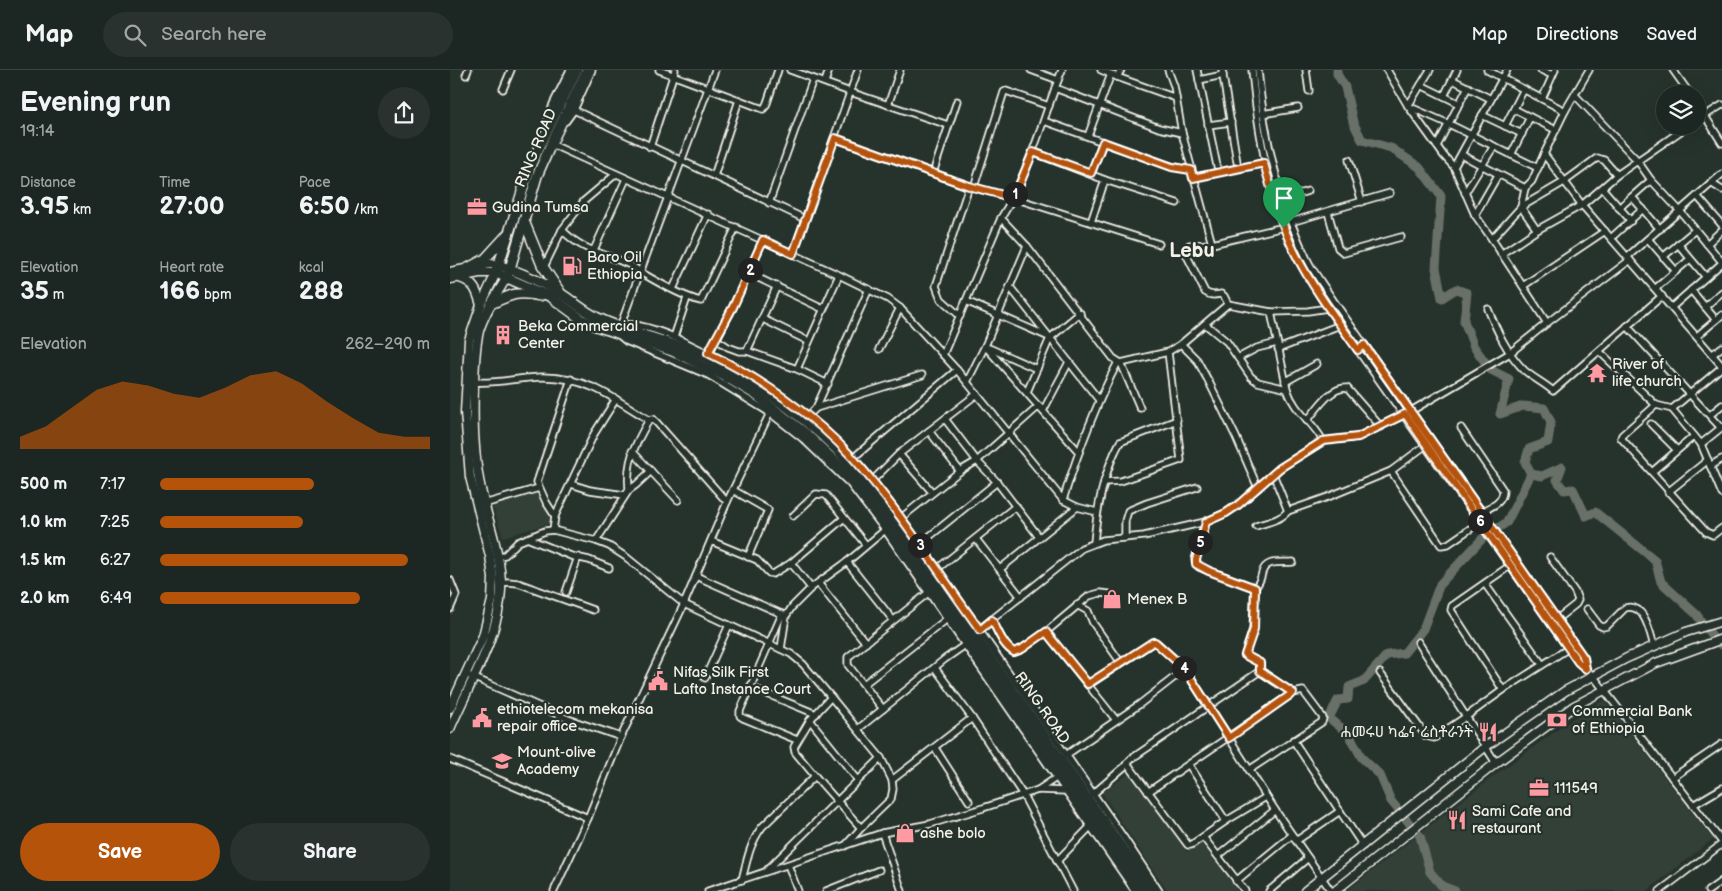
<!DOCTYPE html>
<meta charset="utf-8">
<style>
:root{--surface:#1c2622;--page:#29322f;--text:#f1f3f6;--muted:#a0a5a5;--line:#3a4340;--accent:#b45309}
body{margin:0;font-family:"Balsamiq Sans","Noto Sans Ethiopic",sans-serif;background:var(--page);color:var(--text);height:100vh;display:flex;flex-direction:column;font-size:19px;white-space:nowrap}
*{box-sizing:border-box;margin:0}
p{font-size:16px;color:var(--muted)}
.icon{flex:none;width:28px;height:28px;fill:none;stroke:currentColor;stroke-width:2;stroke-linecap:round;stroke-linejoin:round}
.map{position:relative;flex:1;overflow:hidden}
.sheet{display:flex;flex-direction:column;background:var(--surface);width:450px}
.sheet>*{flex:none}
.buttons{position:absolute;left:1206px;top:15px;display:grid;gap:10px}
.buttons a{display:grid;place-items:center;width:50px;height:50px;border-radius:50%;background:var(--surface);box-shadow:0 5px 20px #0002,0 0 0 1px var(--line);font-size:25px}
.pin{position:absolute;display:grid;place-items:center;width:42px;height:42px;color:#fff;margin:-51px -21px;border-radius:50% 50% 50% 0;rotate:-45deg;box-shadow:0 0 5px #0007}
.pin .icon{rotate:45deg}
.km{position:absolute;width:25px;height:25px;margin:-12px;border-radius:50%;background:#222;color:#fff;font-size:14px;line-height:25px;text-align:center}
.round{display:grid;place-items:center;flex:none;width:52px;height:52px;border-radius:26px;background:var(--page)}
.head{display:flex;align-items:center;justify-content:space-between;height:85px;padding:0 20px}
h1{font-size:28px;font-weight:700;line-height:38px}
.figures{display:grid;grid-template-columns:repeat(3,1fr);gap:8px;height:85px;padding:5px 20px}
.figures div{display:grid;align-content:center}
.figures b{font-size:25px;font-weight:700}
.figures small{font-size:14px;font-weight:400}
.figures p{font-size:14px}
.chart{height:140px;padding:10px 20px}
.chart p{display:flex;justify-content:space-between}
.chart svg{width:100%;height:90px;margin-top:5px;fill:var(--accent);opacity:.7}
.button{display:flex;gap:10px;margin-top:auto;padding:10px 20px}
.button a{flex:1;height:58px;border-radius:30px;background:var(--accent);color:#fff;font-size:20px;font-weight:700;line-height:58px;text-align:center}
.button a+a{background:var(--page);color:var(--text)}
ul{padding:0 20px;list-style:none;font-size:16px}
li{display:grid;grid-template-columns:80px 60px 1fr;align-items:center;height:38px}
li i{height:12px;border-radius:6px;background:var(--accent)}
header{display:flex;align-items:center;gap:30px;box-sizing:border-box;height:70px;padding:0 25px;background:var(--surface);border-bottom:1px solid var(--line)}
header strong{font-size:24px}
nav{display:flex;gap:28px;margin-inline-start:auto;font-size:18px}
.search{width:350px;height:45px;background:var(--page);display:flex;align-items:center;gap:12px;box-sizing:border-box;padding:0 18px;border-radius:28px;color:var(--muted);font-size:19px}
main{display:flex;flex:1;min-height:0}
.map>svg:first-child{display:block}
.built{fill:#333f39}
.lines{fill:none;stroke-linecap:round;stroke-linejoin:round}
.river{stroke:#676f68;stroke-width:9}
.minor-casing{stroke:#f4f1e8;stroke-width:9}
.major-casing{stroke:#f4f1e8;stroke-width:11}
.highway-casing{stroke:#f4f1e8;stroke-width:12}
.minor{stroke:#26332d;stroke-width:5.5}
.major{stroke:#26332d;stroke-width:8}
.highway{stroke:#26332d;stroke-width:9}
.route-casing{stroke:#fff;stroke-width:10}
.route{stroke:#b45309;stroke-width:6}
.labels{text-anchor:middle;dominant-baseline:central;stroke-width:4.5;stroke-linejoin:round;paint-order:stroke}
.street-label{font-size:15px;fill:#f4f1e8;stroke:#26332d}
.poi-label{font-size:15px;fill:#f4f1e8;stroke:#26332d;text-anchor:start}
.district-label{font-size:20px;font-weight:bold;fill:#f4f1e8;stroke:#26332d}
</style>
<header>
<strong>Map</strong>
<div class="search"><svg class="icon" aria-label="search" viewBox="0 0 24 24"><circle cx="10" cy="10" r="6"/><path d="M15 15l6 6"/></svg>Search here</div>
<nav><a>Map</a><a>Directions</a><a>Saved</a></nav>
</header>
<main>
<section class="sheet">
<div class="head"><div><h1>Evening run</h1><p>19:14</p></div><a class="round"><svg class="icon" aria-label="share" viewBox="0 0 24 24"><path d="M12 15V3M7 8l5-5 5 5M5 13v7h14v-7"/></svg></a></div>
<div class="figures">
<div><p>Distance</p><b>3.95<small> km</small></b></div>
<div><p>Time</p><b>27:00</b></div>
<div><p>Pace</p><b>6:50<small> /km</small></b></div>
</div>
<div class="figures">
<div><p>Elevation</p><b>35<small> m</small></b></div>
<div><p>Heart rate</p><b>166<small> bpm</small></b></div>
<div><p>kcal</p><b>288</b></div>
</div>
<div class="chart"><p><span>Elevation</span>262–290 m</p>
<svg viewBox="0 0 160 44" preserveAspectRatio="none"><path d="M0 44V38L10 33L20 24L30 15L40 11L50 13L60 17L70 19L80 14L90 8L100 6L110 12L120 21L130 29L140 36L150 38L160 38V44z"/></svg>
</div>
<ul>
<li><b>500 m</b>7:17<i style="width:57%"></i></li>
<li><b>1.0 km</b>7:25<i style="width:53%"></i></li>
<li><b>1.5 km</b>6:27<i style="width:92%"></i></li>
<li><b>2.0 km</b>6:49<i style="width:74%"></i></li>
</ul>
<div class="button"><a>Save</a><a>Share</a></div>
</section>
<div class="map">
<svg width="1272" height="821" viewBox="0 0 1272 821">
<rect width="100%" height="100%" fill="#26332d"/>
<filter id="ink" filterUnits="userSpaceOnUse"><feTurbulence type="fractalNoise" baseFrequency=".02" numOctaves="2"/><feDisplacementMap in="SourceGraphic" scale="10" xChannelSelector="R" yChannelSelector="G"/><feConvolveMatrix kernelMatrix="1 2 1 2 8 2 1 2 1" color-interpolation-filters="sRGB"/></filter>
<g filter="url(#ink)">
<g class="built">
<polygon points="90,421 102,453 53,467 41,432"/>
<polygon points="1154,630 1263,769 1197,821 896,821 1045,705 1128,645"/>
<polygon points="681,702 737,782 752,773 788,821 718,821 703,800 652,723"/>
</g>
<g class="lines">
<g class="river">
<polyline points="887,0 887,4 895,17 903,52 912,70 941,78 969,97 991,126 986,198 992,228 1006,219 1017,223 1014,251 1024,277 1041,300 1059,309 1050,344 1073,336 1094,338 1101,352 1098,372 1079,379 1075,392 1081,404 1092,406 1112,397 1107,410 1114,420 1123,419 1136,446 1145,442 1205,490 1211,512 1246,544 1265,570 1272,575"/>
<polyline points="1005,821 992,816 980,802 970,766 941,731 930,705 912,688 899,664 879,648 888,630 898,629 899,617 914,611 937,585 954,583 973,559 990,514 1032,469 1057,452 1081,404"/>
</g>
<defs>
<g id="minor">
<polyline points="209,0 313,39 315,37 317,33 328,0"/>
<polyline points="340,0 400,22 498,55"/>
<polyline points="581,0 608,10"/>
<polyline points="651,0 667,7 671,0"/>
<polyline points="718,0 724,16 732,63 762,174 834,157"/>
<polyline points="747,0 767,96"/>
<polyline points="772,0 787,92"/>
<path d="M802,0C808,63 818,124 845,182C854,201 867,219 878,238L1128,592L1144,607L1272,772"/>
<path d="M808,0C814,67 829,135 860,195C867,207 876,219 883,230L1134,588L1136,599"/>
<polyline points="856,0 859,21"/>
<polyline points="937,0 958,36 999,54 1088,98"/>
<polyline points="980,0 958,36 994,86 1004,97 1025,145 1042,169 1071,137 1075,118 1082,111 1094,84"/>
<polyline points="1037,0 1115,41 1094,84 1132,135 1272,296"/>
<polyline points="1091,0 1102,5"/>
<polyline points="1223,0 1240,24"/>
<polyline points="16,5 18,0"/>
<polyline points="667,7 726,28"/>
<polyline points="749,10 773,5"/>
<polyline points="1003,10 1041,29"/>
<polyline points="375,12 379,0"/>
<polyline points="971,15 1010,34"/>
<polyline points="605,18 709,58 732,63"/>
<polyline points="53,19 61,0"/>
<polyline points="1125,25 1187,90 1201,110 1230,141 1272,192"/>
<polyline points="994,26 1007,0"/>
<polyline points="1092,29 1105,0"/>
<polyline points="438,35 450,0"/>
<polyline points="1248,35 1272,73"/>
<polyline points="1064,39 1106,60"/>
<polyline points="124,40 355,149"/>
<polyline points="1115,41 1139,0"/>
<polyline points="812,44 848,38"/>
<polyline points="1032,45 1072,64"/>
<polyline points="1248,50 1272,35"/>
<polyline points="116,51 124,40 142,0"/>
<polyline points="594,51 723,97 741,100"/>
<polyline points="97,53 103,34 120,0"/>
<polyline points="758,55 781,52"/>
<polyline points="1055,56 1074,19"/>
<polyline points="638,66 661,4"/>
<polyline points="385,68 519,116 564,128 709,174"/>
<polyline points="101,74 389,205 438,229 450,238 507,300 613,430 627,437 647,442"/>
<polyline points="987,76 1018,17"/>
<polyline points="200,77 225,0"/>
<polyline points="583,82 655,110 727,133"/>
<polyline points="1012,85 1075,118"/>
<polyline points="1061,85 1080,47"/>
<polyline points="899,90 912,132"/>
<polyline points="1004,97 1057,0"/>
<polyline points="483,103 507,31"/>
<polyline points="641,103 653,72"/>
<polyline points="264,106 289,30"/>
<polyline points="743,108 814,93"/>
<polyline points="1261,113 1272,120"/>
<polyline points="524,117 554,22 556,21 599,36"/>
<polyline points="1153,119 1181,151"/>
<polyline points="1015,123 1044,76"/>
<polyline points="1247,126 1272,155"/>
<polyline points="1182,127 1210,159"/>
<polyline points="833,129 858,121"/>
<polyline points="319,133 363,9"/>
<polyline points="1169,138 1201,110"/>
<polyline points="878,142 888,178 894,183 951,167"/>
<polyline points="1025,145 1048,105"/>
<polyline points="551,148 577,176 663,288 671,293 718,282 731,274 778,234 821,242 858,241 878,238"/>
<polyline points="641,152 655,110"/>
<polyline points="841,152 940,123"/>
<path d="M112,160C135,183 153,182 180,195C185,197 188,201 192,203C209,213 233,227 251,231L286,157"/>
<polyline points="1087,160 1071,137 1114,112 1147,88 1154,90 1167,105"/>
<polyline points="1161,168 1193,139"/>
<polyline points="1042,169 1097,253"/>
<polyline points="1198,169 1226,201"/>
<path d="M762,174L739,175L736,181L737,186L755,222C760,226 765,225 771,224L774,226L778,234"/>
<polyline points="1228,174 1256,207"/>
<polyline points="1257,174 1272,160"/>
<polyline points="143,182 176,109"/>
<polyline points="343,184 408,0"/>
<polyline points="1051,184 1087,160 1132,135 1167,105 1238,56"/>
<polyline points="1177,187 1272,104"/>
<polyline points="1213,187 1245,160"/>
<polyline points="94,197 112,160 134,131 166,104"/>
<polyline points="298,203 373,239"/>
<polyline points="1073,216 1155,161"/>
<polyline points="560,217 649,330"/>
<polyline points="1206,218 1240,189"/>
<polyline points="223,219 258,144"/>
<polyline points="1241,220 1266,250"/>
<polyline points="516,231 599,267"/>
<polyline points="1222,237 1272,193"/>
<polyline points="1255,237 1272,222"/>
<path d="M1038,239C1047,261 1057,283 1074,300C1083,308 1094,313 1103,321L1212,226"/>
<path d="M821,242L837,319C845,343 862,350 873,371"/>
<polyline points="510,246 491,229 486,216 519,116"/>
<polyline points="313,249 358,271"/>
<polyline points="171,254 265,0"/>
<polyline points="755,254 777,272 801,307 808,312 837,319"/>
<path d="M169,255C188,251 223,266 241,275C301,303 356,339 402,387C421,407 437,430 454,452L674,768L709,821"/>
<polyline points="1177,256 1271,358"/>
<polyline points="170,266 176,271 258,305 320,343 352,368 400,414 435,460 515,575 685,821"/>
<polyline points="1247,266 1272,245"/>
<polyline points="224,267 237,228"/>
<polyline points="266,269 278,277 289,281 297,281 347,299 378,314"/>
<polyline points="731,274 747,290 759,312 786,367 808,418"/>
<polyline points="535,276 629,382"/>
<polyline points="539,278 587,299"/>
<polyline points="429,279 450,238"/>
<polyline points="828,279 890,255"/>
<polyline points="297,281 327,216"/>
<polyline points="1150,282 1206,335 1222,339 1251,374 1272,424"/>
<polyline points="259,283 283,237 313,170"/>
<polyline points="1263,284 1272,277"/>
<path d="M493,285L551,148C580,102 592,50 612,0"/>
<polyline points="788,288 807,278 827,273"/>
<polyline points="671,293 690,338"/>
<polyline points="347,299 389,205"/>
<path d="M24,312C47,314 71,307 93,307C137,307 164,328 199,350"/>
<polyline points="517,312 535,276 577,176"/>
<polyline points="835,312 867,294"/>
<polyline points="577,322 600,268 630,243"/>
<polyline points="1206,335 1172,365 1171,368 1256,462 1263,465 1272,458"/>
<polyline points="366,338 472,305"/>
<polyline points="1222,339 1272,297"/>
<polyline points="593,341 619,292"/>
<polyline points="961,341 1060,283 1097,253 1180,190"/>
<polyline points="1260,345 1272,335"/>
<polyline points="358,346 366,338 419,219"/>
<polyline points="495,349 527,391 547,412 589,467"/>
<path d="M857,351C867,339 880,317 897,318L931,357"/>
<polyline points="1201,354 1227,380"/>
<path d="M1011,358L1053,420C1053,434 1040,437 1029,443"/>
<polyline points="479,361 510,401"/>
<polyline points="1251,374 1272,357"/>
<polyline points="182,381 228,430"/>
<polyline points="449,384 482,422"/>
<polyline points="403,388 507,300"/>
<polyline points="1260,396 1272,389"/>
<polyline points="941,401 991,475 998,474 1030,452"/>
<polyline points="1202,402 1244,366"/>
<polyline points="823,404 838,441"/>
<polyline points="422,411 449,384 527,324"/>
<polyline points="654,412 671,411 731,390 718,282"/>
<polyline points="121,414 140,420 175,425"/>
<path d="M179,420C176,391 185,374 199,350L203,349L207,353L277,432"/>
<polyline points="283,420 318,440 298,487"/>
<polyline points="1218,422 1258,390"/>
<path d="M613,430C628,382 645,336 668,292"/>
<polyline points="34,434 89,418"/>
<polyline points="105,446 96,432 87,412 121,309"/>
<polyline points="343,446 366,424 376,425 416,475"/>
<polyline points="451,448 510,401 527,391 589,336"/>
<path d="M755,452L745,490L749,497L805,518C809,513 811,508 812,503C816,489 830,493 843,492"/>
<path d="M806,456C817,452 831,450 838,441L878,427L941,401L976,375"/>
<polyline points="103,460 105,446 144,364 166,329"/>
<polyline points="77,468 121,486 139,490 159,498"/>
<polyline points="675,468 675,451 678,441 697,433 747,417"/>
<polyline points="526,469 571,527"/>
<polyline points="146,471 179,420 186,415 201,401"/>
<polyline points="261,471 307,490 319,503 323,504 341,493 394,448"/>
<path d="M644,473C647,438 653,403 670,372L727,350"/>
<polyline points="470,474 547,412"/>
<polyline points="48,486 55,485 68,472 95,461 103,460 146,471 159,476 176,487 234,534 341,584 353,594 381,627 431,688 442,710 443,719 441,729 411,758 395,776"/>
<polyline points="1100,487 1125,522 1128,530 1126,534 1107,549"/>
<polyline points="397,492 443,550"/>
<polyline points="341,493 361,518"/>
<polyline points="487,499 566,436"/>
<polyline points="550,499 627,437"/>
<polyline points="246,506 334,545"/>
<polyline points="0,510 6,525 0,539"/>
<polyline points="51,513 58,512 68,513 143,540"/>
<polyline points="368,513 416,573"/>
<polyline points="1035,514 1092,594"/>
<polyline points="805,518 803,559 795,585 810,593 810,601"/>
<polyline points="116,522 128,487"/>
<polyline points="627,535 638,541 643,553 671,593"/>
<path d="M1137,539L1149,555L1153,557L1157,556L1175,538C1195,532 1200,563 1204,576"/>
<polyline points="332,544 290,641 290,646 293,648 347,670"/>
<path d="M542,550C548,561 553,576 564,582L572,579L596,562L639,526L650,523L659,524"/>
<polyline points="530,559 632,478 653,470 694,466 755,452 776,443 788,435 830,398 873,371 908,367 955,344"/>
<polyline points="596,562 666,650"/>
<polyline points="968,572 1046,693"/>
<polyline points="331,579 336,546 342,537 361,518 397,492 435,460"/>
<polyline points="485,598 522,648 573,725 623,821"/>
<polyline points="810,601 843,623"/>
<polyline points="930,603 976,666 984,668 1017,646 1053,620 1119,578"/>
<polyline points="20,606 118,649 171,667"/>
<polyline points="255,608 279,555"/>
<polyline points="414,614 497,549"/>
<polyline points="638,615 703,572 707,573 735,599 825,740 881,821"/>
<polyline points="300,617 366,644"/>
<polyline points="1053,620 1001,540 1002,536 1061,495"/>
<polyline points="381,627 360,650 344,677 345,682 365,706 411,758"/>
<polyline points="433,639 398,595 398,587 478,523"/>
<polyline points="360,650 408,710"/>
<polyline points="408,659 495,589 515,575"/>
<polyline points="843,670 913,776"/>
<polyline points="485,678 519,731"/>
<polyline points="616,685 690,634 735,599"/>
<polyline points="0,689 138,748"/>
<polyline points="677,693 738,775 741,775 776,751 816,727"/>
<polyline points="739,695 776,751"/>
<polyline points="1222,708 1272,674"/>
<polyline points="442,710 522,648"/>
<polyline points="588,720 615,721"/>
<polyline points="698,722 843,623 853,621 871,645 873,648 872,652 799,700"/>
<polyline points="643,724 674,697 681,689 810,601"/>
<polyline points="1243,735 1272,718"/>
<polyline points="432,763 452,821"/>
<polyline points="753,767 795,821"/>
<polyline points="846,771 890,741"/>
<polyline points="768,786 825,740"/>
<polyline points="607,791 640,757"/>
<polyline points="338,795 348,821"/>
<polyline points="317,800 431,688"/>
<path d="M292,810C297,790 300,773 312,757L365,706"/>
<polyline points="786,811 842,765"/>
<polyline points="104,821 138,748 171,667 234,534 277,432 320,343"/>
<polyline points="258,821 432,763 480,754 533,738 588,720 606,708"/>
<polyline points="376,821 429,800"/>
<polyline points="819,821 858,788"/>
<polyline points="1210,821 1272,774"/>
<polyline points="1258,821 1272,811"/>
</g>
<g id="major">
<polyline points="0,202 40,194 48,195"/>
<path d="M9,208C24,212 27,221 31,235"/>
<polyline points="0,209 29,203 46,203 31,235 19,270 15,342 20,407 40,486 43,508 42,530 33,566 0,638"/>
<path d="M0,659C18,616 49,567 51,520C52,487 39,455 32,424C23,386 23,348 24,310C25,294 25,277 29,261C35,241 47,224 57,207"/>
<polyline points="855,821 1035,677 1115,621 1177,588 1236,562 1272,551"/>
<polyline points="885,821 1046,693 1124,636 1206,593 1272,569"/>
</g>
<g id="highway">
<polyline points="127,0 81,94 46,203 101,227 131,249 146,256 222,281 274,306 306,325 354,362 386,392 401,407 441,457 692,821"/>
<polyline points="74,151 92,195 110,222"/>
<path d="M48,195C68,201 96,214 113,225C125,233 135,242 148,248C180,263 215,270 248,284C295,306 348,341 385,378C404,398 421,420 439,442L702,821"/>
<polyline points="18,198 35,189 56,166"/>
<polyline points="59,202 87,106 101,74 137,0"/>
<path d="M41,234C62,224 67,221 90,226"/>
</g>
</defs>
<use href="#minor" class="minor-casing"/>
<use href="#major" class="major-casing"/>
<use href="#highway" class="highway-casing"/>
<use href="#minor" class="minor"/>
<use href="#major" class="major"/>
<use href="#highway" class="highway"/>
</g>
</g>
<g class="lines" filter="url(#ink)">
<defs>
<path id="route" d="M385,68L519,116L564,128L583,82L641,103L653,72L722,97L741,100L743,108L814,93C822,123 831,155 845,183C862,217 886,249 908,280L914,275L1134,588L1136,599L1128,592L955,344L908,367L873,371L830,398L788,435L776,443L756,452L746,490V494L759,501L805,518L804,559L795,585L810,593V601L843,623L779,668L735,599L705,572H703L638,614L596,562L572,579L564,582C553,576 548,561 542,550L530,560C488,502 450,441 403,388C364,345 310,308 258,283L283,237L313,170L343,184Z"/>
</defs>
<use href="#route" class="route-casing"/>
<use href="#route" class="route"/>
</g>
<defs>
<symbol id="office-bare" viewBox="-9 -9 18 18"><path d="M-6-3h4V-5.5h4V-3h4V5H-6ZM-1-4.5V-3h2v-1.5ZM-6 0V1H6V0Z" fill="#ff9aa2" stroke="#26332d" stroke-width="2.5" paint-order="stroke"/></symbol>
<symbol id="fuel-bare" viewBox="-9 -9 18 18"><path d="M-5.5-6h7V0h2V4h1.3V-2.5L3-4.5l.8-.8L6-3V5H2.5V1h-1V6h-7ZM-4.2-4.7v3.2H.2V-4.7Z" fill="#ff9aa2" stroke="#26332d" stroke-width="2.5" paint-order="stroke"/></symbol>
<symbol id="building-bare" viewBox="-9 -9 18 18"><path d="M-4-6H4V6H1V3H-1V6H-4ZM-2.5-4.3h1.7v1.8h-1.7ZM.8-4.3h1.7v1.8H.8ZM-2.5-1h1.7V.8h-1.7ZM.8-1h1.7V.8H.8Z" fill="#ff9aa2" stroke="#26332d" stroke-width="2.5" paint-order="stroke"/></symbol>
<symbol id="temple-bare" viewBox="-9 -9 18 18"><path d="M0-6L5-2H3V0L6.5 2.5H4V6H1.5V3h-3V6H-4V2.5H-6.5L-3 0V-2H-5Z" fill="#ff9aa2" stroke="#26332d" stroke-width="2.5" paint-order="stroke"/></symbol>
<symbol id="shop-bare" viewBox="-9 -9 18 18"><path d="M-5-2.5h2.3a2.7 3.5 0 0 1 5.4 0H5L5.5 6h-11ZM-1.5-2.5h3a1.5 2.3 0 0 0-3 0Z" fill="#ff9aa2" stroke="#26332d" stroke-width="2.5" paint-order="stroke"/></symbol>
<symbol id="civic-bare" viewBox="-9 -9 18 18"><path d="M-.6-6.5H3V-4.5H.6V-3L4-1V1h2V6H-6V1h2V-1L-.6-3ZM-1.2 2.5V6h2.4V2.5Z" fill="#ff9aa2" stroke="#26332d" stroke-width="2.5" paint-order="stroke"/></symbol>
<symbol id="bank-bare" viewBox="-9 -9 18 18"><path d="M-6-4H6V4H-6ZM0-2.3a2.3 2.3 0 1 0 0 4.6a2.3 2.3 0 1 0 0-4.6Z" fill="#ff9aa2" stroke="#26332d" stroke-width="2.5" paint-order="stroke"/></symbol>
<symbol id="restaurant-bare" viewBox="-9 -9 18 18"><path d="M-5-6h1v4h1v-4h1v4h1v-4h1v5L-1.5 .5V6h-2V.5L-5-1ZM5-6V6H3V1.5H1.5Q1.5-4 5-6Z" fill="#ff9aa2" stroke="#26332d" stroke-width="2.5" paint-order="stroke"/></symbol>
<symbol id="school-bare" viewBox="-9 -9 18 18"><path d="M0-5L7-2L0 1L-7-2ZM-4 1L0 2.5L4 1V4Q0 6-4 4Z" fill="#ff9aa2" stroke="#26332d" stroke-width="2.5" paint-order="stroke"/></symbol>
</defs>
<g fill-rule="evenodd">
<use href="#office-bare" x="13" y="123" width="28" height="28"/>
<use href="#fuel-bare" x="108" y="182" width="28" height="28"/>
<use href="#building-bare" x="39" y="251" width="28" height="28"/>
<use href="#temple-bare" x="1133" y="289" width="28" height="28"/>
<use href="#shop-bare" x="648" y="515" width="28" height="28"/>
<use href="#civic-bare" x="194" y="597" width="28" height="28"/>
<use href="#civic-bare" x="18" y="634" width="28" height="28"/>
<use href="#bank-bare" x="1093" y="636" width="28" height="28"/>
<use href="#restaurant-bare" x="1024" y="648" width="28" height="28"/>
<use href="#school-bare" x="38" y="677" width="28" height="28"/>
<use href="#office-bare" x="1075" y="704" width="28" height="28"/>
<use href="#restaurant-bare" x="993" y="736" width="28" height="28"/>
<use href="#shop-bare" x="441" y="749" width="28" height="28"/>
</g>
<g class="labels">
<g class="street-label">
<text transform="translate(86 78) rotate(-67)">RING ROAD</text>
<text transform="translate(592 638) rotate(55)">RING ROAD</text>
</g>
<g class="poi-label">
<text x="42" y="137">Gudina Tumsa</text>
<text x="137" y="187">Baro Oil<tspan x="137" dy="17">Ethiopia</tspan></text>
<text x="68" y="256">Beka Commercial<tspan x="68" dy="17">Center</tspan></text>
<text x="1162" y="294">River of<tspan x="1162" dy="17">life church</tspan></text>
<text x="677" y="529">Menex B</text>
<text x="223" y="602">Nifas Silk First<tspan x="223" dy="17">Lafto Instance Court</tspan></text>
<text x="47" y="639">ethiotelecom mekanisa<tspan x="47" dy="17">repair office</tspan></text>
<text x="1122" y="641">Commercial Bank<tspan x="1122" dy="17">of Ethiopia</tspan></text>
<text x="1023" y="662" text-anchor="end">ሐመሩሀ ካፌና ሬስቶራንት</text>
<text x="67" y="682">Mount-olive<tspan x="67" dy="17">Academy</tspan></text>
<text x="1104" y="718">111549</text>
<text x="1022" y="741">Sami Cafe and<tspan x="1022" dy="17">restaurant</tspan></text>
<text x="470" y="763">ashe bolo</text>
</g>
<g class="district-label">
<text x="742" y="181">Lebu</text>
</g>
</g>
</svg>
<div class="buttons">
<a><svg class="icon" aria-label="layers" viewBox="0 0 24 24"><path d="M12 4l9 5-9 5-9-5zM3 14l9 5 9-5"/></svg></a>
</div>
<div class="pin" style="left:834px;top:158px;background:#1e9e55"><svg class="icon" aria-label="arrive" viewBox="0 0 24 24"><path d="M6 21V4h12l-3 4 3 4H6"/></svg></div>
<b class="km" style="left:565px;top:124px">1</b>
<b class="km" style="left:300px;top:200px">2</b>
<b class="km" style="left:470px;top:475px">3</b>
<b class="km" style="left:734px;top:598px">4</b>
<b class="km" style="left:750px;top:472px">5</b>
<b class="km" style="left:1030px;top:451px">6</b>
</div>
</main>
